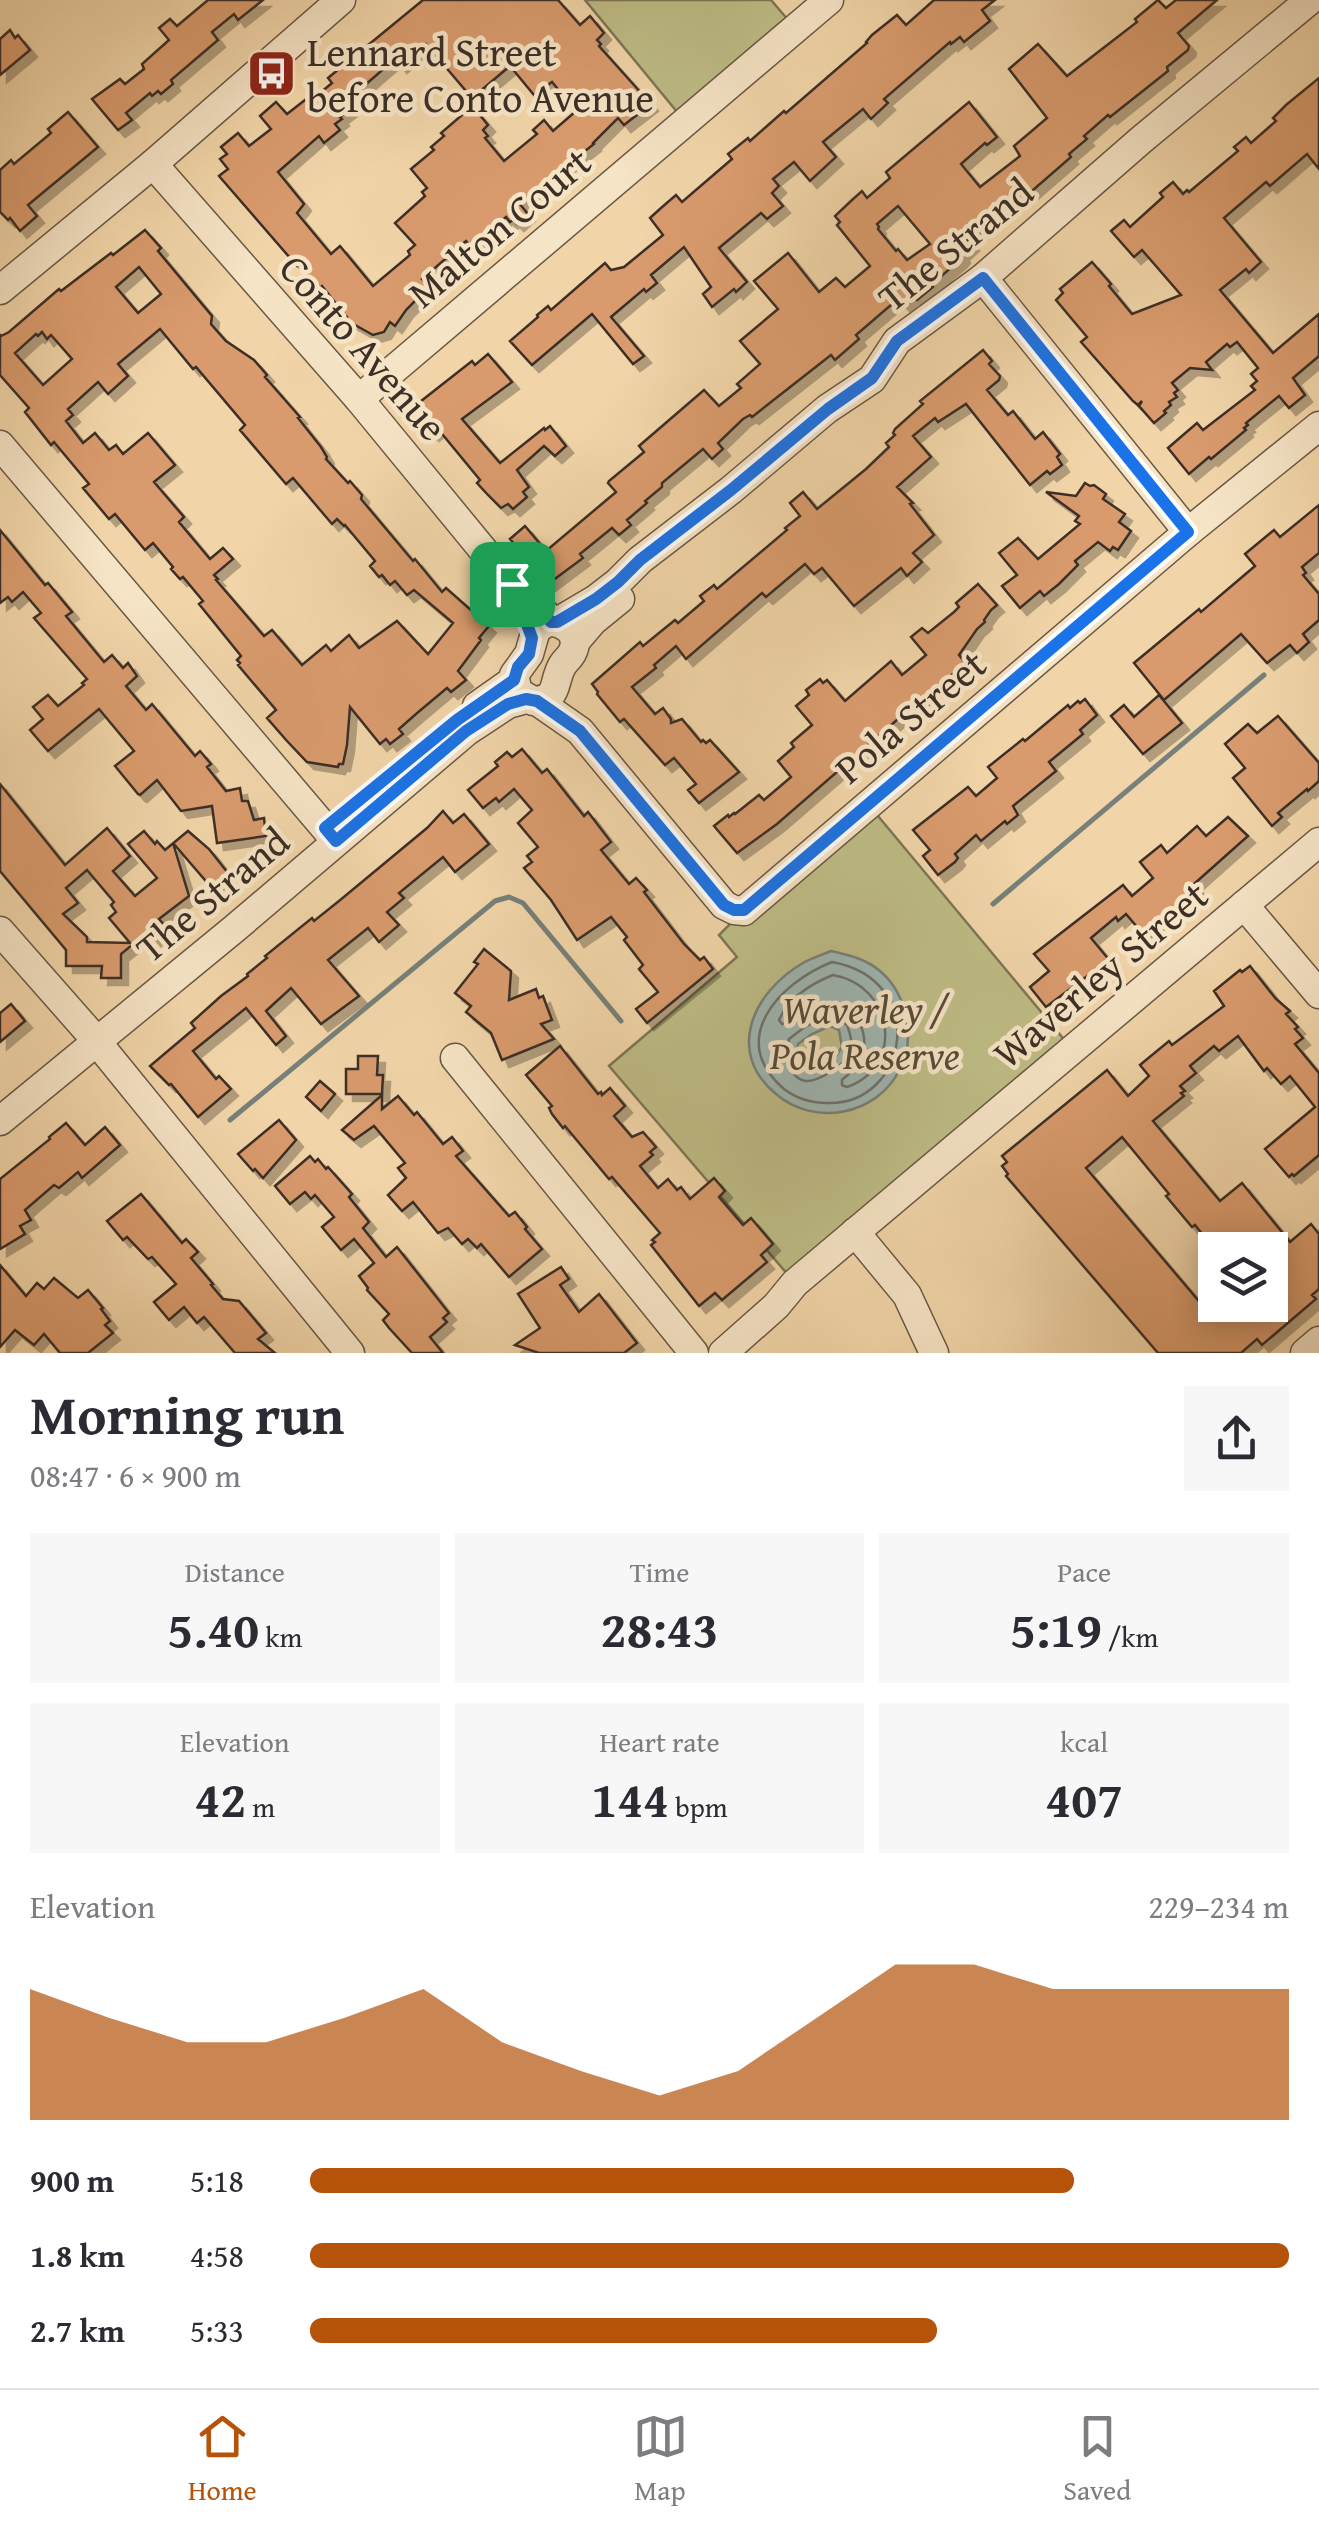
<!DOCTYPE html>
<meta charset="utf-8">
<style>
:root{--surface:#fff;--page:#f7f7f7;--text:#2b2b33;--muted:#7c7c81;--line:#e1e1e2;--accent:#b45309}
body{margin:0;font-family:"Gentium Book Plus",serif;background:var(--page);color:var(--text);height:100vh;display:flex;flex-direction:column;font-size:38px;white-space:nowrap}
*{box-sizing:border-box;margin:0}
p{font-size:32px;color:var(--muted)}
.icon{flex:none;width:55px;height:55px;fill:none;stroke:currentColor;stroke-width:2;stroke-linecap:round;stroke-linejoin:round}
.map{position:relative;height:1353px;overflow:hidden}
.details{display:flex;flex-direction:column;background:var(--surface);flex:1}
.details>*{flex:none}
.buttons{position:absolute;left:1198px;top:1232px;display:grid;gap:20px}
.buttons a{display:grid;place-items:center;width:90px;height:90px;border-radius:0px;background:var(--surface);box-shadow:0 5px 25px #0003;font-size:50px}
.pin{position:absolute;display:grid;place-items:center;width:85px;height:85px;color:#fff;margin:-42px;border-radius:20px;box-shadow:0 5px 15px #0006}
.round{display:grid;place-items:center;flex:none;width:105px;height:105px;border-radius:0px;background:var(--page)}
.overview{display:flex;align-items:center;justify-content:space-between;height:170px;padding:0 30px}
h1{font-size:55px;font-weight:600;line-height:75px}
.figures{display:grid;grid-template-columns:repeat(3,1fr);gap:15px;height:170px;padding:10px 30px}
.figures div{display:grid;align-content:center;border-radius:0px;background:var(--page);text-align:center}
.figures b{font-size:50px;font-weight:600}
.figures small{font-size:28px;font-weight:400}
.figures p{font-size:28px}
.chart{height:280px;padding:20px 30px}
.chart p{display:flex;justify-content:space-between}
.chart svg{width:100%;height:180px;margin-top:10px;fill:var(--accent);opacity:.7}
ul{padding:0 30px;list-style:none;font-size:32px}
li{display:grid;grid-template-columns:160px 120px 1fr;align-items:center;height:75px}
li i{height:25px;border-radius:12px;background:var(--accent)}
.dock{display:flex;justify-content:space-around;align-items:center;height:140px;border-top:2px solid var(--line);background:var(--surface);font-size:28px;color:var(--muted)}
.dock a{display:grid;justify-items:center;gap:5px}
.dock .on{color:var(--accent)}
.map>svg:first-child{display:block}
.green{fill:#bebc85;stroke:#7d7656;stroke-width:2.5}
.water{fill:#9eb6b2;stroke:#77807a;stroke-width:2.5;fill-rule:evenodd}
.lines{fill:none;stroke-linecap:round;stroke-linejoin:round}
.shore{stroke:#6d726c;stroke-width:2.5}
.stream{stroke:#77807a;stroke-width:5}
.building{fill:#d99b6d;stroke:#3c2f26;stroke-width:2.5;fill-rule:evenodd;filter:url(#shadow)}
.minor-casing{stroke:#695846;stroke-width:31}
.minor{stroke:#f6e4c6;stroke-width:28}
.route-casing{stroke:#fff;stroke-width:20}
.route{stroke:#1a73e8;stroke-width:12}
.labels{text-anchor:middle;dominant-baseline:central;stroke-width:9;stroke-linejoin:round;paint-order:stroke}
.poi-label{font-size:40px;fill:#3c2f26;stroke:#f6e4c6;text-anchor:start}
.street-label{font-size:40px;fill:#3c2f26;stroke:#f6e4c6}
.park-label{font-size:40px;font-style:italic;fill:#564b39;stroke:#f6e4c6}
</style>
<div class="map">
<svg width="1319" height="1353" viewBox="0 0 1319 1353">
<defs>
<filter id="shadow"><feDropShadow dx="7" dy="7" stdDeviation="0" flood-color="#0004"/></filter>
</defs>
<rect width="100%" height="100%" fill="#f1d5a8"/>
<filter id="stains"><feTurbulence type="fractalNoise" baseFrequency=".002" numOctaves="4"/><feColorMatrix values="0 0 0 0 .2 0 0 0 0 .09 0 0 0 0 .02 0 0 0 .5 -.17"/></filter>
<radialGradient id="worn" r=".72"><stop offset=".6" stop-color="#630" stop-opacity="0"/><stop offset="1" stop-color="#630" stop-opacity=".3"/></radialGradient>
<g class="green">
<polygon points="585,0 771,0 789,21 678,113"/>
<polygon points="868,804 1072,1049 795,1283 609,1066 737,957 719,935 744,910"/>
</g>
<path class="water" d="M831,951C849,955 866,959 880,971C907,994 916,1038 900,1069C877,1116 814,1127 776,1094C725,1052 753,992 803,963C811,958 822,955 831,951ZM830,1026L839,1030L842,1047L836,1056L811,1072L801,1068L795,1059L798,1044L812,1034Z"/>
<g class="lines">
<g class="shore">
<path d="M832,962C931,980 908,1106 827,1103C812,1103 797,1099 784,1089C726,1040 779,983 832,962Z"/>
<path d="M833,975C893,985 906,1066 847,1087L842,1085V1080C850,1073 858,1067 862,1056C871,1032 853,1001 826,1004C810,1007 796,1021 782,1024L779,1020C789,998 810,984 833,975Z"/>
<path d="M827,1017H834L847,1025C849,1031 853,1041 851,1048C850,1060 839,1066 830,1072C810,1085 797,1086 786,1061L789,1039L806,1026Z"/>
</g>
<g class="stream">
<polyline points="993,904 1264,675"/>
<polyline points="230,1120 495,901 509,897 523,903 621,1021"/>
</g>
</g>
<g class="building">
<polygon points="208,0 263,0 238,20 234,14 212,32 218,40 171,80 173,84 161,94 158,91 152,96 150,93 126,113 132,120 118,130 92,99 120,79 125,84 144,69 142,64 169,40 159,28 170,19 177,26"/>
<path d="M423,0H558L580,25L590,16L604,33L597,40L601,44L599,46L651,104L624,125L618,118L593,143L594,144L519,203L528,214L517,224L513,220L510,222L506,217L470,246L466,241L422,279L429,287L406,310L395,326L390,322L384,332L373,335L346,320L347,317L322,286L319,289L299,264L297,266L219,176L228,169L220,159L227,154L221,147L238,133L249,146L271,129L260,116L276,102L287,114L305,100L308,103L332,83L328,78ZM426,44L472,98L510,66L534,95L552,82L576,111L553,131L544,120L533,130L537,134L504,161L485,138L488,136L483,130L488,125L473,107L462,115L441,133L444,136L431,147L434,150L411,169L427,188L422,192L425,196L395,223L415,245L408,251L410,255L373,286L340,246L331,254L297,213L304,204L278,172L319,136L324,143L340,130L335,124L342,119L340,117L363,99L357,92L395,59L400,66Z"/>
<polygon points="934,0 995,0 982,10 990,21 964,42 960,37 951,44 950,42 884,99 888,103 871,119 863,109 823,142 836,157 810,181 794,162 773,179 779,186 772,193 783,206 767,219 761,213 719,248 747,282 736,292 734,289 712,307 703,294 711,287 684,247 651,275 657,283 646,292 644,289 611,317 644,356 633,364 592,314 532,365 510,341 538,317 537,315 542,311 548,306 551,310 605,263 611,270 624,267 663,235 650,218 661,208 676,195 682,202 732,159 728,154 748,138 750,141 784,111 786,113 867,43 866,42 872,35 897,15 906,25"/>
<path d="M1158,0L1166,8L1176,0H1217L1178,33L1189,46L1188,50L1167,67L1168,71L1110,117L1108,115L1084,136L1087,139L1069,154L1071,157L1025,197L1022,194L967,239L972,244L961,254L963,256L960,260L931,285L933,287L917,300L913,296L903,304L898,299L856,335L859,339L835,360L831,355L752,417L750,415L743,419L718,443L723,449L712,459L703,449L662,483V487L645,501L647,503L627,520L631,525L619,535L612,528L580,554L583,558L548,584L510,539L525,526L546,551L616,492L608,483L609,481L644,452L639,446L704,390L719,406L741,388L737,384L760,364L740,341L778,309L754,281L788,253L819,292L836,278L845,287L870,266L837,225L840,222L835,216L852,200L862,191L867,198L890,178L886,172L969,102L997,137L987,145L985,143L961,164L980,187L1020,156L1014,146L1047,118L1009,69L1038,44L1067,76L1137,22L1135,19ZM898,206L930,244L907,260L898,249L896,251L878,229L879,227L877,224Z"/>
<polygon points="10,30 15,38 18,35 30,50 0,75 0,39"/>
<polygon points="1319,78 1319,169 1307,154 1270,186 1266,182 1224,218 1261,262 1249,273 1246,269 1220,290 1273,353 1319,314 1319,356 1293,378 1305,395 1289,408 1279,396 1246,423 1248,425 1244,428 1246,430 1211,459 1209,457 1189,474 1168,448 1197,423 1203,430 1255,390 1251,386 1257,381 1251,374 1258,368 1237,342 1230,347 1227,344 1206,362 1212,370 1190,368 1172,383 1178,390 1174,393 1177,397 1169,402 1171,405 1164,411 1166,413 1154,423 1139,406 1142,401 1138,405 1133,401 1081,342 1087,337 1056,300 1063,293 1060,289 1092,262 1111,284 1109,286 1132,314 1181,295 1142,250 1134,257 1111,231 1124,220 1130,227 1163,197 1160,193 1173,182 1183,194 1187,190 1189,192 1238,151 1234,147 1246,137 1251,143 1276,121 1273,118 1286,105"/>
<polygon points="68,112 98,147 28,205 37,216 20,231 10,218 8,220 0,212 0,170 11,160 14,164 51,133 48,129"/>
<path d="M145,230L161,248L158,251L212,316L211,324L226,341L254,360L267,375L265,377L300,417L298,418L321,447L327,457L326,459L348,483L350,481L362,495L361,499L413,561L415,559L442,592L446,588L489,626L479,638L481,640L458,671L466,680L451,692L447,688L416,714L399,729L403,734L390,744L386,739L380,744L350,707L347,745L343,764H339L338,767L307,762L287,741L267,718L276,710L238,665L240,663L237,660L241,656L199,604L203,601L183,577L180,579L171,569L173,567L153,543L145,550L115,514L109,519L83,488L89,484L54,442L51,445L25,412L29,408L0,375V335L1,336L9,332L59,289L61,291L111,253L113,255ZM139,267L161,294L138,313L116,287ZM160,329L193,369L196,367L245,425L240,430L286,484L293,478L332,524L337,519L344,526L345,525L375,561L370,566L379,577L382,575L390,585L395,581L407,595L414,590L453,623L428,654L397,621L359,648L349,635L331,651L326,645L302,665L272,630L264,636L216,580L218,579L214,575L233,559L223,548L210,559L179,522L184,517L154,482L175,465L148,433L123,454L116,445L109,450L95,433L83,443L66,421L73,415L68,409L98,382L108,394L128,376L118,364ZM42,332L47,339L51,335L72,359L43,385L15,353L36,334L38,336Z"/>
<polygon points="983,350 992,361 989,364 1000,376 999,380 987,390 1008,415 1013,411 1035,439 1043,432 1060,454 1057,457 1062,465 1050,474 1047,471 1030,485 966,404 938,422 935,418 913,436 931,457 897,487 913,503 910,504 934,535 913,553 922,562 907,576 901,568 854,606 822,568 814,574 805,564 766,597 762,593 686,659 676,646 654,665 656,668 632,687 655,714 663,708 671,719 671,723 682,719 701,742 703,740 706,743 710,740 739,772 699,803 688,790 696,784 674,758 665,765 624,719 620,722 597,694 598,692 592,684 640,642 643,646 675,620 678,623 704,601 700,596 714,585 717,589 787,530 785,528 800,516 790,503 803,492 817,509 866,469 889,447 886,443 895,435 893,433 895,429 923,404 920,401"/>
<polygon points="488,354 512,382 462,419 500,463 544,428 545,430 550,426 566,446 555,456 544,446 517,470 529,487 523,492 527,497 513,509 508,504 501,508 488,495 477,483 480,480 438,429 432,434 411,409 472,361 475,365"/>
<polygon points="1085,483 1090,486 1094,485 1106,494 1103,499 1125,514 1119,522 1131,531 1118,550 1113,547 1110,551 1098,542 1075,561 1078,565 1059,584 1044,596 1040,591 1020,608 1002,586 1017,575 999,553 1018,538 1038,559 1080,524 1075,521 1079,516 1046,492 1076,496"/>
<polygon points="1319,505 1319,553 1302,567 1306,573 1303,575 1319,594 1319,620 1303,634 1309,642 1297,653 1290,645 1267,663 1241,634 1164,700 1134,663 1199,609 1201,612 1255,566 1245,554 1274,530 1280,537"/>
<polygon points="0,530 45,585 48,583 72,612 66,616 104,662 112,655 123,668 128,663 137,676 126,686 146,710 152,704 195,756 200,751 211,764 207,767 226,791 240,788 242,801 248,801 254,820 264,818 266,836 217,843 212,806 181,811 157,780 140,795 138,794 115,766 134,751 99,709 48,751 30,730 43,719 33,707 48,695 58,706 84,685 82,683 87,679 34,618 41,613 23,592 12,602 8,597 0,603"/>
<polygon points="978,584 997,605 991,610 984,620 985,622 977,629 959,655 966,664 928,693 777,824 737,853 714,826 728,815 729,817 734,813 735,814 759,795 764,800 791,777 778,761 794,747 791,743 812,725 796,706 809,695 806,690 820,679 823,683 827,680 845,701 891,661 902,675 926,655 911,637 922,628 928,633 954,612 959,607 956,603"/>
<polygon points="1159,695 1182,723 1143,754 1111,716 1124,705 1134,717"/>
<polygon points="1085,699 1097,715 1080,730 1083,734 1049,762 1056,771 1013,806 1018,815 1007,824 1005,821 981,841 976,835 955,854 958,858 955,862 938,875 923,856 930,850 913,830 968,787 976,796 997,778 988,767 1023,739 1025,741 1068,705 1070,708 1078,701 1080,703"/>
<polygon points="1278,716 1319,763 1319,781 1308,791 1307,789 1278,813 1282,817 1272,826 1233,778 1245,768 1225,744 1248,724 1257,733"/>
<polygon points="522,749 542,773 547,769 584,816 588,812 611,842 601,850 629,884 636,878 647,890 644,892 684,944 700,960 704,957 713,969 647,1023 636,1009 658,992 639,969 643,965 624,940 627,937 611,917 577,940 551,900 524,868 532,862 527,856 538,847 518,823 532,810 514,789 499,802 496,798 483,808 468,790 498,766 495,762 507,752 512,757"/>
<path d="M0,784L65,865L107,828L130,856L113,871L135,896L157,878L128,844L144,831L155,844L157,841L165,850L188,831L209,849L228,873L211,887L173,843L189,896L159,919L167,928L154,939L148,932L121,954V978H101L102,966H66V950L0,871ZM87,870L114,902L111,905L116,912L109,918L130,943L87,942V937L63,914L78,903L66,888Z"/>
<polygon points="443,811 453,823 464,814 489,844 455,872 443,857 399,893 404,898 387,912 399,925 379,942 368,928 328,960 359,996 321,1024 291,988 266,1011 286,1036 276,1045 246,1008 193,1051 216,1079 219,1076 231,1089 198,1117 171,1084 169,1085 150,1066 195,1028 191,1023 221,996 248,976 247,974 267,958 265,956 312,918 314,921 339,901 427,828"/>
<polygon points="1228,817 1248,836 1194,884 1198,889 1143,934 1126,914 1118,921 1116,917 1091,938 1110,961 1092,976 1090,974 1046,1007 1030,987 1049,971 1034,954 1123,885 1132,896 1153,878 1140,862 1161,845 1167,853 1197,826 1206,836"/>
<polygon points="484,949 511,971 509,1000 536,989 539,998 543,996 552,1020 541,1024 554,1039 502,1060 491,1033 466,1012 471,1006 455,993 478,964 474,962"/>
<path d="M1250,966L1276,999L1290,1011L1286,1014L1298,1027L1295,1029L1303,1038L1295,1044L1319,1073V1155L1294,1176L1292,1174L1289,1177L1265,1149L1315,1107L1290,1076L1281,1084L1267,1068L1264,1071L1238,1036L1219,1051L1214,1046L1190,1066L1196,1073L1180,1086L1185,1091L1181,1093L1184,1096L1153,1121L1220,1201L1242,1183L1290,1242L1311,1224L1319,1234V1289L1312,1295L1316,1299L1262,1345L1257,1339L1241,1353H1158L1006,1176L1008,1174L1002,1166L1007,1162L1002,1156L1107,1070L1128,1096L1149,1076L1140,1065L1169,1041L1172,1045L1224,1006L1214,991L1240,970L1242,972ZM1122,1137L1169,1194L1166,1196L1192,1227L1195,1225L1215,1250H1270V1305H1219L1209,1313L1086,1168Z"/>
<polygon points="11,1004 25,1021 0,1042 0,1013"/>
<polygon points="560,1046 598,1094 601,1092 602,1095 610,1088 625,1106 614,1116 632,1137 643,1132 656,1147 650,1152 653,1155 640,1166 658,1188 668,1179 677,1190 681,1187 690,1199 714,1178 725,1191 719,1197 743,1225 751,1218 773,1244 761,1255 767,1262 722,1300 715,1293 699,1306 651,1245 655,1242 652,1240 660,1233 612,1177 609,1179 565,1126 563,1128 552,1114 549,1108 552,1106 526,1075"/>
<polygon points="358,1056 378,1056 377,1075 383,1075 382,1094 346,1094 346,1069 358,1069"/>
<polygon points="320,1081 335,1094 321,1111 306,1097"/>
<polygon points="382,1095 382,1109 398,1096 414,1115 417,1112 443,1144 452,1137 463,1151 456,1156 509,1216 515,1212 527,1227 525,1229 542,1249 509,1277 481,1244 477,1248 468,1239 462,1244 448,1228 438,1233 413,1202 402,1211 388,1195 406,1178 398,1168 405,1163 374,1126 354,1140 342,1130"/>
<polygon points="279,1120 296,1140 263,1178 255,1169 253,1171 238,1154"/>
<polygon points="66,1123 85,1145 105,1127 120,1145 82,1178 78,1172 59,1188 54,1185 25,1210 31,1220 20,1226 25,1234 0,1249 0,1179 50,1139 49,1137"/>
<polygon points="310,1156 315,1162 318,1159 326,1169 328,1167 352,1194 349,1197 369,1222 363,1228 386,1257 397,1247 449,1313 443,1318 447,1322 430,1337 443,1353 412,1353 389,1328 383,1320 389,1314 367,1290 368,1288 359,1276 374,1263 354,1239 341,1250 322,1227 334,1217 315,1195 311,1199 305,1192 290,1204 275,1186"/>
<polygon points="141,1194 182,1243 186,1239 198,1252 191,1258 213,1284 211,1285 223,1299 239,1301 266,1333 258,1339 275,1353 235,1353 204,1317 197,1323 184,1307 169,1320 154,1302 176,1284 152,1257 148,1259 127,1237 123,1240 107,1221"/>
<polygon points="0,1265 26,1296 37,1283 44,1289 54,1278 78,1298 88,1290 103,1308 101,1309 110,1321 105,1325 113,1333 88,1353 60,1353 44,1334 34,1345 15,1330 0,1347"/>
<polygon points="561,1267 569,1279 560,1285 579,1312 599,1294 637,1343 624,1353 539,1353 515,1345 540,1328 518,1294"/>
</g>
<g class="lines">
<defs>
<g id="minor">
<polyline points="153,164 359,399 511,584 540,608 551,621"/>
<polyline points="983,278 1188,532"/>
<polyline points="0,290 153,164 341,0"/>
<polyline points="359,399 829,0"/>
<polyline points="0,445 336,841"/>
<path d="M547,622C564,621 582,634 572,653C568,660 566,659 562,666C552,684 560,699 533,701L518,692L514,675L529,654L536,630Z"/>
<polyline points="557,622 596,599 618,582 640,560 731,490 827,409 872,379 897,341 983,278 1141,140 1310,0"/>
<polyline points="575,642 593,621 620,599"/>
<polyline points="537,701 580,731 724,905 734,910 744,911 1188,532 1319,426"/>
<polyline points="477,706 514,680"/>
<polyline points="1244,905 1319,994"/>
<polyline points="0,931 88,1031 350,1353"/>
<polyline points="455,1058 694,1353"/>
<polyline points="0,1121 234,929 467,731 508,704 526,699"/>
<polyline points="855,1232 907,1295 934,1353"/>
<polyline points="723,1353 776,1306 795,1283 1319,842"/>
<polyline points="1305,1353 1319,1341"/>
</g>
</defs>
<use href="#minor" class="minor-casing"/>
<use href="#minor" class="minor"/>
</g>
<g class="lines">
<defs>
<polygon id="route" points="983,278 1188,532 744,910 734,910 724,905 580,731 537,701 526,699 508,704 466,731 336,841 325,828 457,720 514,680 518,667 529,654 532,638 512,584 540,608 551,622 557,622 596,599 618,582 640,560 731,490 828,409 872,378 897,341"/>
</defs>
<use href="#route" class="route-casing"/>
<use href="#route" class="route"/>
</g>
<defs>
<symbol id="bus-square" viewBox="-11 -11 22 22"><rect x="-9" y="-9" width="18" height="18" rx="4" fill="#8f2418" stroke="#f6e4c6"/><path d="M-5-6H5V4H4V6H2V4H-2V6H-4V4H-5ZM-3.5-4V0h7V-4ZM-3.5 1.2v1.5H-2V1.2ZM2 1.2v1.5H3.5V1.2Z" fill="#fff"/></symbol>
</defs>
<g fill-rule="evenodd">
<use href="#bus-square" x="244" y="46" width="55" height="55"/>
</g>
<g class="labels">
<g class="poi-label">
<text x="307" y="51">Lennard Street<tspan x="307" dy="46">before Conto Avenue</tspan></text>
</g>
<g class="street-label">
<text transform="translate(499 227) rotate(-40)">Malton Court</text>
<text transform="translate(955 244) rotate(-39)">The Strand</text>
<text transform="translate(364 347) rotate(49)">Conto Avenue</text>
<text transform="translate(910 716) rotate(-40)">Pola Street</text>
<text transform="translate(212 894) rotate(-40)">The Strand</text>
<text transform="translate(1100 974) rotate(-40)">Waverley Street</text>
</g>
<g class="park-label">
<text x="865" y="1008">Waverley /<tspan x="865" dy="46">Pola Reserve</tspan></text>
</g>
</g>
<rect width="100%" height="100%" filter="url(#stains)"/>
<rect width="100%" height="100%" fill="url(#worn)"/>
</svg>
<div class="buttons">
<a><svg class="icon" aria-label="layers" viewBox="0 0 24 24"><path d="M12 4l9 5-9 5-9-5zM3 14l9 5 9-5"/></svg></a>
</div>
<div class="pin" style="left:512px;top:584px;background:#1e9e55"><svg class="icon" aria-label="arrive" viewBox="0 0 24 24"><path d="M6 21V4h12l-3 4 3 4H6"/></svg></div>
</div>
<section class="details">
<div class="overview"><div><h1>Morning run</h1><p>08:47 · 6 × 900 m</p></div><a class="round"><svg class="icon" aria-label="share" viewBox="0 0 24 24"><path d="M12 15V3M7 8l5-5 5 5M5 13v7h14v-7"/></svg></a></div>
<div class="figures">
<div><p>Distance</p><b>5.40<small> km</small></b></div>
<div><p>Time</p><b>28:43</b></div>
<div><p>Pace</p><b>5:19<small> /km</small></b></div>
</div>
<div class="figures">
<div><p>Elevation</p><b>42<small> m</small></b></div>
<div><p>Heart rate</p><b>144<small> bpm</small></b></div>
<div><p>kcal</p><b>407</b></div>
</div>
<div class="chart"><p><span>Elevation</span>229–234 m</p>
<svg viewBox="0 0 160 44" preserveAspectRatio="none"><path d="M0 44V12L10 19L20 25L30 25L40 19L50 12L60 25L70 32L80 38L90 32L100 19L110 6L120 6L130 12L140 12L150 12L160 12V44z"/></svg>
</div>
<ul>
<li><b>900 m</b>5:18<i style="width:78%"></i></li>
<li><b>1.8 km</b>4:58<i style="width:100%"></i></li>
<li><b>2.7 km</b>5:33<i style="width:64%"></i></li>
</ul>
</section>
<nav class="dock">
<a class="on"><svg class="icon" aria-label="home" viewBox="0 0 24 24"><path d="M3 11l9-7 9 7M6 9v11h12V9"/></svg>Home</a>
<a><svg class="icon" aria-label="map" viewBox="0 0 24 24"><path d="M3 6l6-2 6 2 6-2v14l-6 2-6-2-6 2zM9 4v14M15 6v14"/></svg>Map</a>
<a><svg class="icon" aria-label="saved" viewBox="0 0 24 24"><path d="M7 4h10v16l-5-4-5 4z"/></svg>Saved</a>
</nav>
